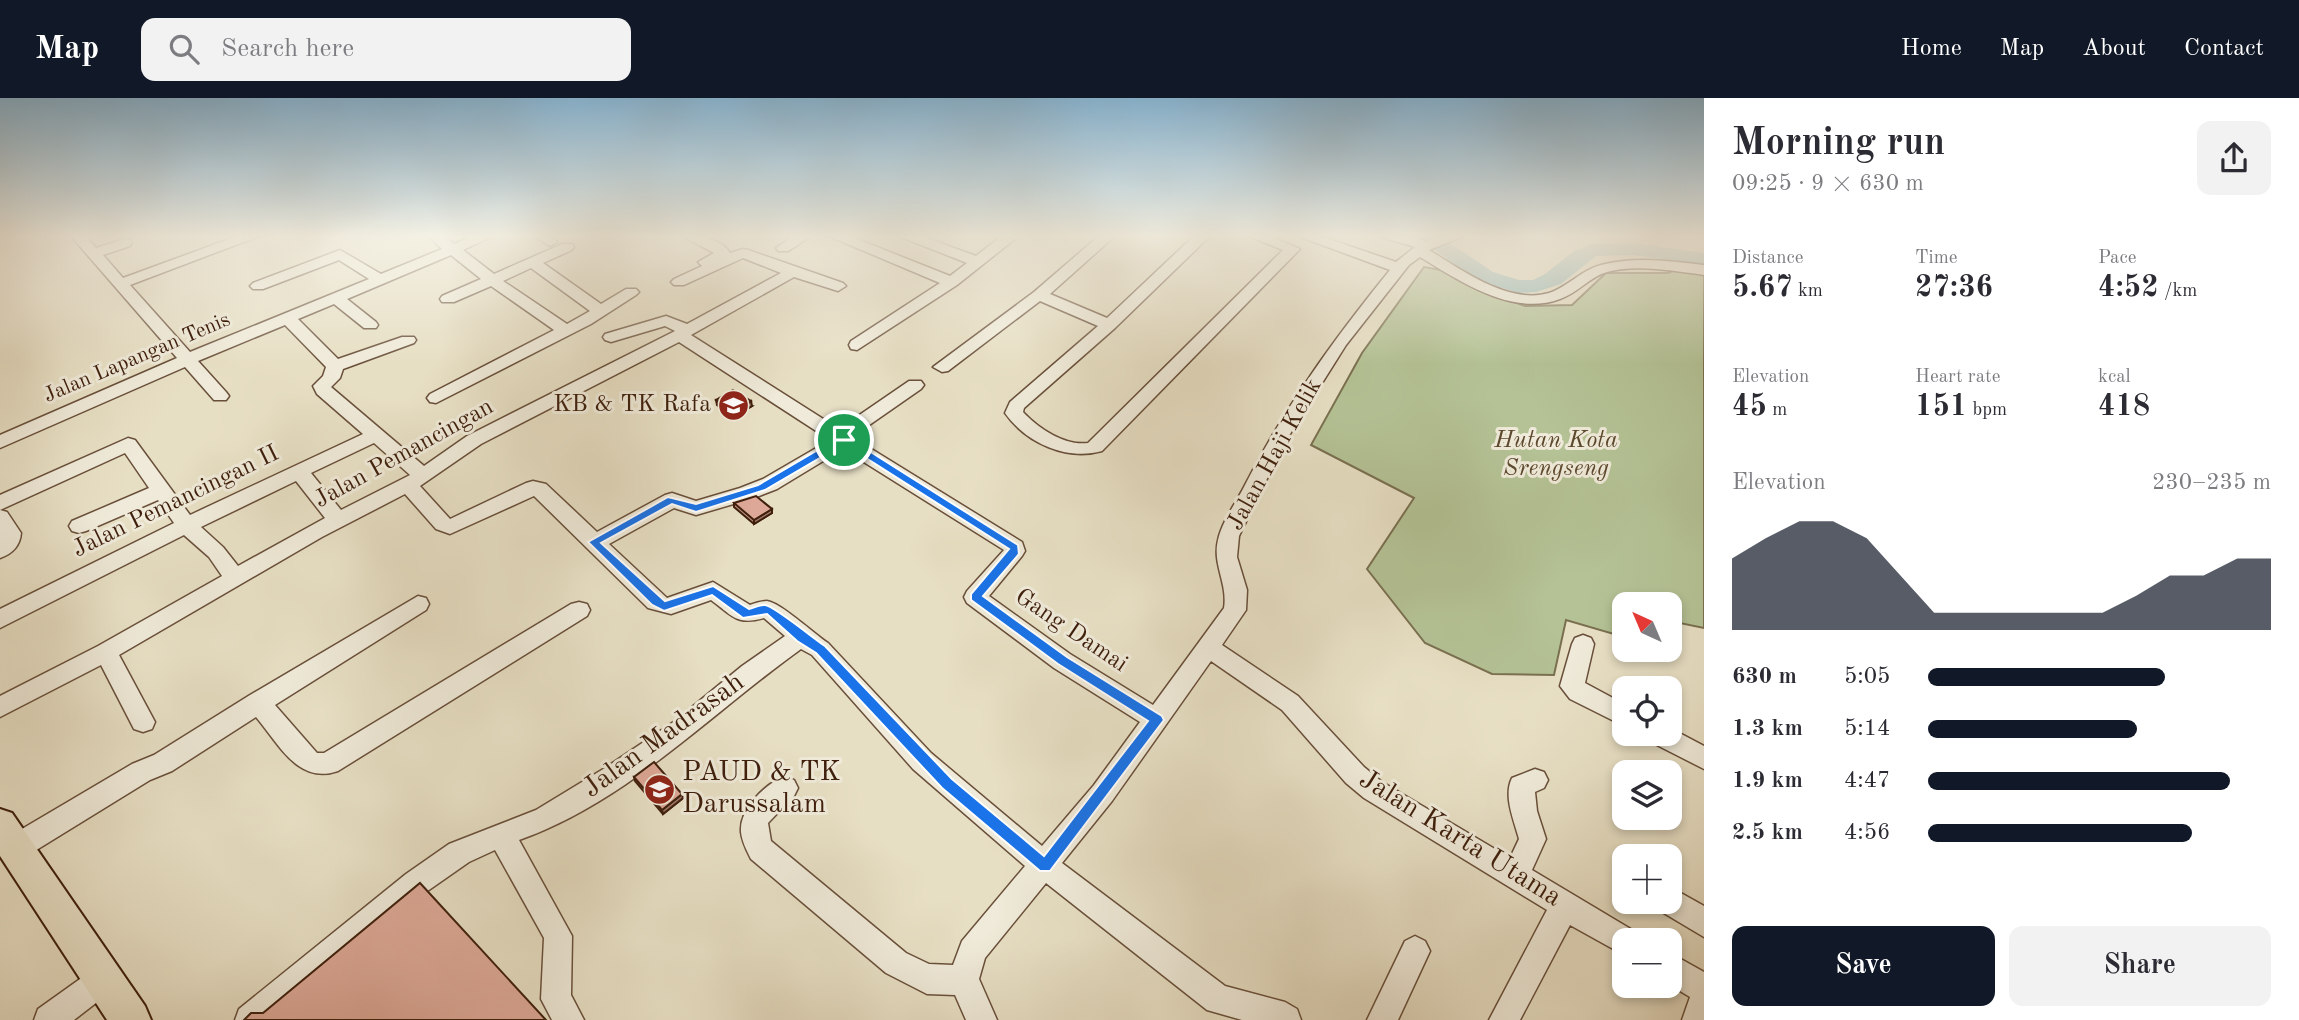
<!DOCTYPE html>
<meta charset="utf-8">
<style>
:root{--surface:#fff;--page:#f2f2f3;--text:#2b2b33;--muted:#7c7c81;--accent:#111827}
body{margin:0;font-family:"Old Standard TT",serif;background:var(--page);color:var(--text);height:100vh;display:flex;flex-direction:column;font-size:26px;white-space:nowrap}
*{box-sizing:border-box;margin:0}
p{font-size:23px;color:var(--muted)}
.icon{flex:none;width:38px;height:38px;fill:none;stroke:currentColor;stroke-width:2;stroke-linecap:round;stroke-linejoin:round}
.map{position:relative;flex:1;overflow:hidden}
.details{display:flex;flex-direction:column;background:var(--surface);width:595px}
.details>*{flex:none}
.needle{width:46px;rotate:316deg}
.buttons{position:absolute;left:1612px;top:494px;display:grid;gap:14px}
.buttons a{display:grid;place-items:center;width:70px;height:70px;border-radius:14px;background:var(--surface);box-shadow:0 4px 10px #0003;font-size:35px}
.pin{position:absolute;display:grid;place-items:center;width:60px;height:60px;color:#fff;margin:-30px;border:4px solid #fff;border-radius:50%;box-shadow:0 2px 7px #0007}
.round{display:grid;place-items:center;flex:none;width:74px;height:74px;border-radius:14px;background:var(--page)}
.headline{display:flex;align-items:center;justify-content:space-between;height:119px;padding:0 28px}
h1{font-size:38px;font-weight:700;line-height:52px}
.metrics{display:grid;grid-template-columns:repeat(3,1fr);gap:10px;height:119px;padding:7px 28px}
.metrics div{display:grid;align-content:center}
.metrics b{font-size:30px;font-weight:700}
.metrics small{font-size:19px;font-weight:400}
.metrics p{font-size:19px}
.chart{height:196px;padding:14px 28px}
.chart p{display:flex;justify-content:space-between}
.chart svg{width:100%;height:126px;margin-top:7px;fill:var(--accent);opacity:.7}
.button{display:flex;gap:14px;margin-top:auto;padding:14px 28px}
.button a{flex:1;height:80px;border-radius:14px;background:var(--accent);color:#fff;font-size:28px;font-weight:700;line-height:80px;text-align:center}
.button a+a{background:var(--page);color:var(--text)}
ul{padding:0 28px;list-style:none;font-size:23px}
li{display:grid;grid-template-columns:112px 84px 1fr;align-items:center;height:52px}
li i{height:18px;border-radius:9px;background:var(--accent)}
header{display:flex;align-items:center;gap:42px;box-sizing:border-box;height:98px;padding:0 35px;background:var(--accent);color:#fff}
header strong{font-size:33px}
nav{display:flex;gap:38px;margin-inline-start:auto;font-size:24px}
.search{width:490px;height:63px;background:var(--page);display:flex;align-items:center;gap:18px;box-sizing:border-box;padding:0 24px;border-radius:14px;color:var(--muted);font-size:26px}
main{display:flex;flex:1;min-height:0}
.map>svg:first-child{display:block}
.green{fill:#b4c295;stroke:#7a7050;stroke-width:2}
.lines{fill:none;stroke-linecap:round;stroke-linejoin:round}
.river{fill:#98bcba;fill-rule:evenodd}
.minor-casing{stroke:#694f3a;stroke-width:3}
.major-casing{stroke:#3f1f0c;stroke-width:4}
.minor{fill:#efead9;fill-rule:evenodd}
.major{fill:#e7dfc4;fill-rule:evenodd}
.wall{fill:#be9082;stroke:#3f1f0c;stroke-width:2}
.shaded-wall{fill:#9b766a;stroke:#3f1f0c;stroke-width:2}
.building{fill:#dda897;stroke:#3f1f0c;stroke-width:2}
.route{fill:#1a73e8;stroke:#fff;stroke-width:2;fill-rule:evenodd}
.labels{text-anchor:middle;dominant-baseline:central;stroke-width:6;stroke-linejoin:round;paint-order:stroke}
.far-street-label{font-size:21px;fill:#3f1f0c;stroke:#efead9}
.poi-label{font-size:24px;fill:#3f1f0c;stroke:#efead9;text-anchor:end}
.park-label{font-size:24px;font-style:italic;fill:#5c482e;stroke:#efead9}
.street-label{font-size:24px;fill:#3f1f0c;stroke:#efead9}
.near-street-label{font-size:28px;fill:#3f1f0c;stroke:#efead9}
.near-poi-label{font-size:28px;fill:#3f1f0c;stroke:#efead9;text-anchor:start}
</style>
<header>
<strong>Map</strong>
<div class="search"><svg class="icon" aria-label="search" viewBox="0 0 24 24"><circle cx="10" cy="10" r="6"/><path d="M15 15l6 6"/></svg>Search here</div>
<nav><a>Home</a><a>Map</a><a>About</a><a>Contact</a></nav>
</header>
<main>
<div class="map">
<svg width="1704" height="922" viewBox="0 0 1704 922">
<rect width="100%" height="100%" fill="#e7dfc4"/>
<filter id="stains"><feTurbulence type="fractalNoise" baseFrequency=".00286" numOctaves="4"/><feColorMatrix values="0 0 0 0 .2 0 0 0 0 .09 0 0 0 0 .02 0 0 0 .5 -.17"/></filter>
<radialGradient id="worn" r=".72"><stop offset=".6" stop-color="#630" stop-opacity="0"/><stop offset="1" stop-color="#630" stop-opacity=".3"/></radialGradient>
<polygon class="green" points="1688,167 1704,169 1704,530 1670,523 1670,506 1624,506 1624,539 1566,522 1554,577 1492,576 1425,545 1367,471 1414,400 1311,347 1362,255 1424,169 1441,172 1474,189 1525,208 1572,207 1606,175 1668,175"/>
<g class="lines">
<polygon class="river" points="1414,137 1438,137 1493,174 1519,182 1533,182 1545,176 1574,153 1592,146 1633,145 1704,155 1704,167 1633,157 1596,158 1561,186 1536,194 1519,195 1478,183"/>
<defs>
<g id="minor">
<path d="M70,137H85L96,150L125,141L130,142L132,145L130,148L103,157L123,180L240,137H262L130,187L190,254L369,181L339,162L263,191H253L250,188L253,185L340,152L381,176L442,151L427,137H444L454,146L475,137H495L463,152L494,176L562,146H572L574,149L572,152L543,165L601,206L626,191H636L639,194L636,197L591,226L436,305L430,304L427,300L430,296L554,232L491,188L454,204H442L440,201L442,198L481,181L451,157L347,201L376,224L378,227L376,230H364L334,206L298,221L338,261L402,239H414L416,242L414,245L343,271L340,280L331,289L424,368L467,338L675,233L665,228L611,244L605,242L603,239L605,236L666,218L687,226L781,175L743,160L684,187H674L671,184L674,181L702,168L698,164L714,155L680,137C696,137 722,140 730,155L743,151L748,152L843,185L846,188L838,193L794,179L691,237L839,331L909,283H921L924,287L921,291L852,339L1022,444L1025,453L1022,458L989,498L1070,556L1153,607L1224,510C1228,486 1212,466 1218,442C1222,424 1235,406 1244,389C1284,310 1334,241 1390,172L1295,137H1317L1396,164L1415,149L1374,137H1403L1426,143L1444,137H1467L1429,152C1462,172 1509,207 1549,195C1568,189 1581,172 1601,167C1635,158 1670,163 1704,167V177C1673,173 1638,166 1607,174C1589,179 1578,195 1560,201C1512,219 1460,183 1420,159L1409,167L1346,247L1285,344L1239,438L1237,459L1247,492L1246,512L1222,547L1298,598L1364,669L1382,684L1510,760L1519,741C1514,722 1503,698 1512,680L1535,671L1544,674L1548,682L1544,690L1535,694L1537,713L1546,741L1532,772L1634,833L1638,842H1624V857L1570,827L1520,922H1489L1547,812L1364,700L1346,685L1282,612L1211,563L1112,703L1062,765L1225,888L1285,904L1297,911L1301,922H1242L1207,912L1046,785L985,860L979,881L997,922H966L955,897L927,896L886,875L751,761C747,753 742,744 741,734C739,711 765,686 785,678L794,682L798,690L794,698L768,725L771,743L906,855L929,866L953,867L962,843L1025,768L913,671L812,557L801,551C710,616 627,704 519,742L572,838L571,897L584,922H552L541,901L544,840L495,752L469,764L426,794L274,922H235L239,911L406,776L449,746L536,712L605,670L675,623L742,568L785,538L764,520C736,528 732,517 711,502L671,516L648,510L534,398L450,436L436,431L405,396L322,439L119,557L155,624L152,631L143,634L134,631L101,567L0,619V598L98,548L222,478L209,459L184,437L0,530V511L174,425L158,402L86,433L79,435L72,433L69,428L72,423L149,390L125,355L0,412V397L128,340L135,342L190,417L363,336L317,296L313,288L323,278L326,269L285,227L198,263L226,294L229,298L226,302H214L185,269L0,350V337L177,260ZM531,170L590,213L567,226L503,183ZM679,244L830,342L763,381L740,390L696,403L672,395L665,397L597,434L546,386L533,383L526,385L450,421L420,388L481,346ZM374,345L410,377L341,412L311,375ZM843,351L1004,452L967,493L964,499L967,505L1054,570L1140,624L1094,687L1042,748L931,655L828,545C813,535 781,505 767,503C762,503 755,505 750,507L713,484L667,500L609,446L674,410L696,417L754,400L777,391ZM296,383L325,420L238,468L223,449L201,429Z"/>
<polygon points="532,137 549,137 557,144 550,148"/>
<polygon points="795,137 813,137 788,153 778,153 776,150"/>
<polygon points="826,137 847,137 950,178 967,165 896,137 918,137 976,158 1003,137 1020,137 957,187 857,252 851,251 849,247 851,243 940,185"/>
<path d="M1100,137H1116L1050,196L1107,220L1195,137H1211L1115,230L1024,310L1023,314C1039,331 1065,348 1088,345L1283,152L1246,137H1268L1300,151L1102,353C1067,363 1026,345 1005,315L1010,304L1098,228L1040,203L948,273L942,274L933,269L1034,194Z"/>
<path d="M0,412L7,414L21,435C20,448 12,456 0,460Z"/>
<path d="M418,498L426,500L429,506L426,512L275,607L317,655H324L571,506L579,504L587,506L590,512L587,518L338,673C298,687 279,646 256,619L172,673L150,682L25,759L15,763L5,759L2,750L5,741L132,666L154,657L250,597Z"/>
<polygon points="1583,537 1591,540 1594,546 1585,585 1624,606 1624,628 1570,601 1560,588 1572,546 1575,540"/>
<polygon points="1670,630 1704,648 1704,671 1647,642 1644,635 1670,635"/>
<polygon points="1672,790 1704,808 1704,839 1662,814 1658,804 1670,803 1670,791"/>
<polygon points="1415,838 1425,843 1430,853 1398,922 1367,922 1405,843"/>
<polygon points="1670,855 1704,874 1704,922 1682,922 1690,899 1670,887"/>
<polygon points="104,866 114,871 119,881 114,891 74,922 34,922 38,911 94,871"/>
</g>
<polygon id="major" points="0,711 12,715 145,908 151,922 107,922 0,758"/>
</defs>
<use href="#minor" class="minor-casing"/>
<use href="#major" class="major-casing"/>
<use href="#minor" class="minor"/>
<use href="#major" class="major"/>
</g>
<g class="wall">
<polygon points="716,302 752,308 735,318 717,307"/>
<polygon points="734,405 772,411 772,415 754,426 734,409"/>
<polygon points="634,679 682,696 683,700 663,716 635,683"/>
</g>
<g class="shaded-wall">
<polygon points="751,303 752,308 735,318 735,314"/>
<polygon points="772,411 772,415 754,426 754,422"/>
<polygon points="682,696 683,700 663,716 662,712"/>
</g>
<g class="building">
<polygon points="733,292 751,303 735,314 716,302"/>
<polygon points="756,398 772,411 754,422 734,405"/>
<polygon points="654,664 682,696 662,712 634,679"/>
<polygon points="420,785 546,922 244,922 251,915 263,915"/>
</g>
<linearGradient id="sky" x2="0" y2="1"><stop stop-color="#88b7d6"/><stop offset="0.52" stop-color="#f4f1e4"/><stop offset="1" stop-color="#f4f1e4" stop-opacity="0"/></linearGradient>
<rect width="1704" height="266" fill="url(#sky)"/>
<path class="route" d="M840,339H847L1018,447L1019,456L983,498L1067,559L1162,618L1164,622L1050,773H1040L942,690L816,555L797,543L767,516L743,520L712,497L664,513L652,507L588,444L668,399L696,406L758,387ZM844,346L1009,451L971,496V502L1058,566L1148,623L1044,758L952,681L825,548C813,540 773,507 765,507C760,506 754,510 749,511L713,488L665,503L601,445L672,406L696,414L765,392Z"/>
<defs>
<symbol id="school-disc" viewBox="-11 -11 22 22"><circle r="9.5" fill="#8f2418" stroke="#efead9"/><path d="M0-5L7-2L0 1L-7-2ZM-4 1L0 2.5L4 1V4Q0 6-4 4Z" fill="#fff"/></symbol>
</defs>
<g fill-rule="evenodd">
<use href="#school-disc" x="716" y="290" width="35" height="35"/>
<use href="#school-disc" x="642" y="674" width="35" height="35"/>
</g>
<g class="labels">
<g class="far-street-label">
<text transform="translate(137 260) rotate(-23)">Jalan Lapangan Tenis</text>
</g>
<g class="poi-label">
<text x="711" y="307">KB &amp; TK Rafa</text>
</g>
<g class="park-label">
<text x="1556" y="343">Hutan Kota<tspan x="1556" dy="28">Srengseng</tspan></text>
</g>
<g class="street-label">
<text transform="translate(404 356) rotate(-29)">Jalan Pemancingan</text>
<text transform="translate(1275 357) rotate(-61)">Jalan Haji Kelik</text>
<text transform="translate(176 404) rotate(-26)">Jalan Pemancingan II</text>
<text transform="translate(1071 533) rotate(34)">Gang Damai</text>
</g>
<g class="near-street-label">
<text transform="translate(664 638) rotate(-36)">Jalan Madrasah</text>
<text transform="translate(1460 741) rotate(32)">Jalan Karta Utama</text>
</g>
<g class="near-poi-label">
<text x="682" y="675">PAUD &amp; TK<tspan x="682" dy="32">Darussalam</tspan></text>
</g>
</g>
<rect width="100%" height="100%" filter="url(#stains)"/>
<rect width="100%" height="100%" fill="url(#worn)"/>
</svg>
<div class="buttons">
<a><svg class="needle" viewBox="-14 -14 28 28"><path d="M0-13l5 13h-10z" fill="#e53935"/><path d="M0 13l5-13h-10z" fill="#7c7c81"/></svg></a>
<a><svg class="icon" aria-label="locate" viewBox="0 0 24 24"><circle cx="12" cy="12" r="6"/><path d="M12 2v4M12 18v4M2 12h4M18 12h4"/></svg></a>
<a><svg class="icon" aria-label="layers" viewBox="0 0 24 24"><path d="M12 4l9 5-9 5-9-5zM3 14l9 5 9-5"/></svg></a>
<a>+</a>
<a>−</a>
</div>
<div class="pin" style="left:844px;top:342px;background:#1e9e55"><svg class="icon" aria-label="arrive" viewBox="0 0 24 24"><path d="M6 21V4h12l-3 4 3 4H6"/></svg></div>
</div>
<section class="details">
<div class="headline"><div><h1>Morning run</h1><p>09:25 · 9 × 630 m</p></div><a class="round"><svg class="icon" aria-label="share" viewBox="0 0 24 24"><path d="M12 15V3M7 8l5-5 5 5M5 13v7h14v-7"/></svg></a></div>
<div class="metrics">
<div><p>Distance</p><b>5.67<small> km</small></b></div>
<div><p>Time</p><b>27:36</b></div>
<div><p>Pace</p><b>4:52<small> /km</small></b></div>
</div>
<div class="metrics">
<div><p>Elevation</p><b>45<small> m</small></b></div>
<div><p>Heart rate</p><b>151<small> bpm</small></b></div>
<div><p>kcal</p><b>418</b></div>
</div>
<div class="chart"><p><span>Elevation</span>230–235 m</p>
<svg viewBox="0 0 160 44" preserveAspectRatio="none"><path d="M0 44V19L10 12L20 6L30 6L40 12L50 25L60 38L70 38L80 38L90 38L100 38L110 38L120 32L130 25L140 25L150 19L160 19V44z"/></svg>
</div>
<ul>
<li><b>630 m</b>5:05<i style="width:69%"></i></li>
<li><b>1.3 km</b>5:14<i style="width:61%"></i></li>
<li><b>1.9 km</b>4:47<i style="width:88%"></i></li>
<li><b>2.5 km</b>4:56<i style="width:77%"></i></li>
</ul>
<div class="button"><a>Save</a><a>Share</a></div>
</section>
</main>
